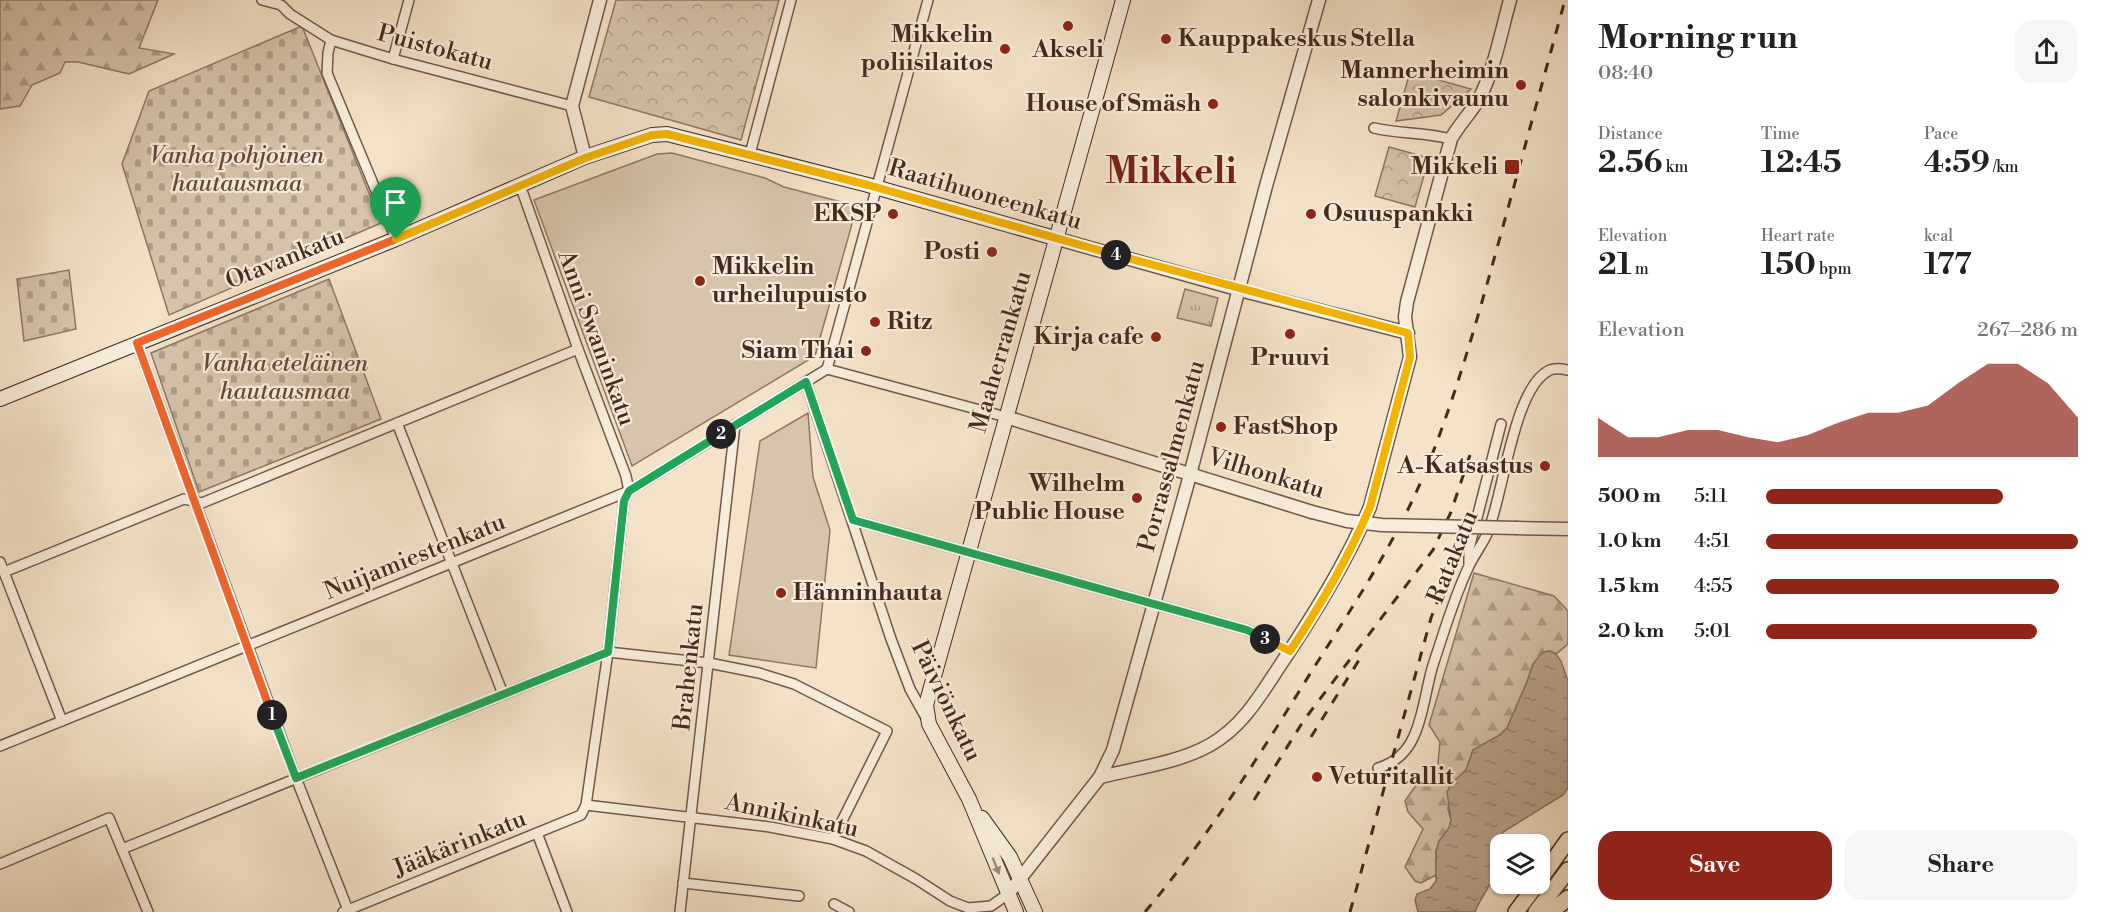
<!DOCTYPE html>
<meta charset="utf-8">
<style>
:root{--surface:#fff;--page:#f6f6f6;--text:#222;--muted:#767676;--accent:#8f2418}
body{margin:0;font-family:"Libre Bodoni",serif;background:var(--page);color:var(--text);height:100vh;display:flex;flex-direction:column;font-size:22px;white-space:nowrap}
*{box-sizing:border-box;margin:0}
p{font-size:20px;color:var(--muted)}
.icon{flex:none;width:33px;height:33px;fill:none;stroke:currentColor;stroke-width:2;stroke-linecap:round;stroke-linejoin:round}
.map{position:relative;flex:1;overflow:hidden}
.side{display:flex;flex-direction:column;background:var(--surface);width:540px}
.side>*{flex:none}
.tools{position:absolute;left:1490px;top:834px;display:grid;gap:12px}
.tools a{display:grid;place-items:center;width:60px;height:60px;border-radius:12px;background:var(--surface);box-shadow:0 2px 4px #0004;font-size:30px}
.pin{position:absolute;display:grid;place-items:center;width:51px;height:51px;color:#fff;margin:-62px -26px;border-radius:50% 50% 50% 0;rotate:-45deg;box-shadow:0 0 6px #0007}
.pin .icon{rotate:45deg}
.km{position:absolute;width:30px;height:30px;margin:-15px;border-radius:50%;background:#222;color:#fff;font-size:16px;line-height:30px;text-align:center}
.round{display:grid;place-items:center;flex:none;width:63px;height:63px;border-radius:18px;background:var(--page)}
.overview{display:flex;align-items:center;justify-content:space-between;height:102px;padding:0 30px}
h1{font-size:33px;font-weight:700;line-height:45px}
.metrics{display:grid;grid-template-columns:repeat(3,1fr);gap:9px;height:102px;padding:6px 30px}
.metrics div{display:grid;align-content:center}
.metrics b{font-size:30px;font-weight:700}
.metrics small{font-size:16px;font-weight:400}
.metrics p{font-size:16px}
.chart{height:168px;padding:12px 30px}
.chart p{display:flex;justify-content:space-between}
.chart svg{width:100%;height:108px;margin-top:6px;fill:var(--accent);opacity:.7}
.primary-button{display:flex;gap:12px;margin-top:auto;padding:12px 30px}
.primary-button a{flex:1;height:69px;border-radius:18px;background:var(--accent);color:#fff;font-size:24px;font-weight:700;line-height:69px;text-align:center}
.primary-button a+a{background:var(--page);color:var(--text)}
ul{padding:0 30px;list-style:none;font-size:20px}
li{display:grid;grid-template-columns:96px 72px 1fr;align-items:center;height:45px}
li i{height:15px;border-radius:8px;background:var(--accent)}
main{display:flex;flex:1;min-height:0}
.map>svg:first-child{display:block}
.grass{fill:url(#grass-tufts);stroke:#8e7766;stroke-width:1.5}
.forest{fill:url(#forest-firs);stroke:#8e7766;stroke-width:1.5}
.cemetery{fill:url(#cemetery-stones);stroke:#8e7766;stroke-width:1.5}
.park{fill:url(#park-crowns);stroke:#8e7766;stroke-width:1.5}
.pitch{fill:#d6c4ac;stroke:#8e7766;stroke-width:1.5}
.water{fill:url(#water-ripples);stroke:#8b7363;stroke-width:1.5}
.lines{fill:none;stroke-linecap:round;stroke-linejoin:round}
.minor-casing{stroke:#72584a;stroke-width:12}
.tertiary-casing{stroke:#72584a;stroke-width:15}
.secondary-casing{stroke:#462a20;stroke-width:16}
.trunk-casing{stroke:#462a20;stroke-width:18}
.minor{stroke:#f8eddc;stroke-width:9}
.tertiary{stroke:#f8eddc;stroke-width:12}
.secondary{stroke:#f8eddc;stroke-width:14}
.trunk{stroke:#f4e3c9;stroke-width:15}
.rail{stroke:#462a20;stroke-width:3;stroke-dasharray:10 10;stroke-linecap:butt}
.tertiary-bridge-casing{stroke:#72584a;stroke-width:15;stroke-linecap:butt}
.tertiary-bridge{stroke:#f8eddc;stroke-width:12}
.oneway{fill:#9f8c7e}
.split-1-casing{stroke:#fff;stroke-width:12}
.split-2-casing{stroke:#fff;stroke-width:12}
.split-3-casing{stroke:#fff;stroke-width:12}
.split-4-casing{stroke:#fff;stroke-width:12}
.split-5-casing{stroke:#fff;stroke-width:12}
.split-1{stroke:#f0652b;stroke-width:8}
.split-2{stroke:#22a559;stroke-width:8}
.split-3{stroke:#22a559;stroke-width:8}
.split-4{stroke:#f5b400;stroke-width:8}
.split-5{stroke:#f5b400;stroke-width:8}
.poi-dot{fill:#8f2418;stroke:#f8eddc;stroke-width:2}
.labels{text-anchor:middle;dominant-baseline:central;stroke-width:4.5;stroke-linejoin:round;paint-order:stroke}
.poi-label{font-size:24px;font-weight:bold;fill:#462a20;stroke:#f8eddc;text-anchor:end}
.street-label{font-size:24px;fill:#462a20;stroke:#f8eddc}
.park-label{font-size:24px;font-style:italic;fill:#63493c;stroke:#f8eddc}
.town-label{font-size:36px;font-weight:bold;fill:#7a1f14;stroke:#f8eddc}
</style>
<main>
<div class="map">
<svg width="1568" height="912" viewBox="0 0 1568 912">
<defs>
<pattern id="grass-tufts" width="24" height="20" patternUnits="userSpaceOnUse" patternTransform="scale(1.5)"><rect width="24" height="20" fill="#d6c4ac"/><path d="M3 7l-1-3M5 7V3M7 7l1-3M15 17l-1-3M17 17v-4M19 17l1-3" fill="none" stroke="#af9f8c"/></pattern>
<pattern id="forest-firs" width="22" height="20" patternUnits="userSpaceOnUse" patternTransform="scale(1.5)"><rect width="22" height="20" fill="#d6c4ac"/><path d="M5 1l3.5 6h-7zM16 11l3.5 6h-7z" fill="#af9f8c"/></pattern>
<pattern id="cemetery-stones" width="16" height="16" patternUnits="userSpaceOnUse" patternTransform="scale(1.5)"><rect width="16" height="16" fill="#d6c4ac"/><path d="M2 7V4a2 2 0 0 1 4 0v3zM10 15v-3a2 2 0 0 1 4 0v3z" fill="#af9f8c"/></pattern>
<pattern id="park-crowns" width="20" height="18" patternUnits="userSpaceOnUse" patternTransform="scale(1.5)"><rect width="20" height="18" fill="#d6c4ac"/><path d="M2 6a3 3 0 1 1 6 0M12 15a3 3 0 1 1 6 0" fill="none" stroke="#af9f8c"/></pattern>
<pattern id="water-ripples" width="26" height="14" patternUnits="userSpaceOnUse" patternTransform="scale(1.5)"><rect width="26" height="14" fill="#b9a490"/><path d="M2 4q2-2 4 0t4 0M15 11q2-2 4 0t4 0" fill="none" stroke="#988675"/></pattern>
</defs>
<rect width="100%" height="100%" fill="#f4e3c9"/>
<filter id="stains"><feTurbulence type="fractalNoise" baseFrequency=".00333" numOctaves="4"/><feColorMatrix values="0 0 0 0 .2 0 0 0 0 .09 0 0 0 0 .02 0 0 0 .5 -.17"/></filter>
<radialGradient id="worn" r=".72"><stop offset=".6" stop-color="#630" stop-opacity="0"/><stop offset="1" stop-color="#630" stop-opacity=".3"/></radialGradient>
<polygon class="grass" points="1185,289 1218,298 1211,326 1177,318"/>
<g class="forest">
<polygon points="0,0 158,0 139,48 174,54 129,74 78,62 65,62 60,73 32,85 20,106 0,109"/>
<polygon points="1474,573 1554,596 1568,611 1568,644 1556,654 1550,651 1544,652 1533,664 1527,682 1507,728 1500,735 1473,750 1466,770 1451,785 1448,809 1451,820 1449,828 1439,841 1436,851 1436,875 1421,883 1415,881 1405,867 1423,829 1408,812 1405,801 1419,781 1435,785 1444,777 1438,763 1440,742 1429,725"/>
</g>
<g class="cemetery">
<polygon points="302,26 381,223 169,315 122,164 149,91"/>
<polygon points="69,270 76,329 24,341 17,279"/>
<polygon points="329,279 381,419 199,492 151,353"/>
</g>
<g class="park">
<polygon points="616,0 779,0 741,140 589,97"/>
<polygon points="1410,72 1471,89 1441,115 1396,121"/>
<polygon points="1389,147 1429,158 1415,207 1375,196"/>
</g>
<g class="pitch">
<polygon points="672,153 765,178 784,187 857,206 815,356 632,466 534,200 657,154"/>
<polygon points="808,413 813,477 830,530 816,668 729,655 760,441"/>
</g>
<path class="water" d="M1550,651L1556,654L1561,661L1568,681V788L1563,795L1503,832C1497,844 1503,859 1498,869C1492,884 1481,896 1475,912H1418L1415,900L1417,894L1430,889L1436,881V852L1439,841L1449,828L1451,820L1447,792L1451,784L1466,770L1473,750L1500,735L1507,728L1527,682L1533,664L1539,656L1544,652Z"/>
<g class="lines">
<defs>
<g id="minor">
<polyline points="262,0 281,5 290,14 331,40 393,59 572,106"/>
<polyline points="331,40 328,53 327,73 396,239"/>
<polyline points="393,59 409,0"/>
<path d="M1374,128C1399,134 1426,132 1451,139"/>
<polyline points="750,154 791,0"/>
<polyline points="520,185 578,349 626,476 629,491"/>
<polyline points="137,343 296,778 348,910"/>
<polyline points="827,369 928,0"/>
<polyline points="827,369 1006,417"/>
<polyline points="806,382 891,639 910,689 925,716"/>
<polyline points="397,423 503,694"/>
<polyline points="853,520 1247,630 1290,651"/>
<polyline points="0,562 62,721"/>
<polyline points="1469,564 1469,549 1501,424"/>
<polyline points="4,572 184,499 202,503 578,349"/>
<polyline points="0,746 629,491 827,369"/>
<path d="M1378,768C1395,763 1407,752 1414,736C1424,714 1426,688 1433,665C1444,632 1454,597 1469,566C1474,555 1482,545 1487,534C1503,499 1513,386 1550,370C1555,368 1563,369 1568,370"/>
<polyline points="586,805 770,827 833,839 866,851 916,879 950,901 968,908 991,906 1008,894"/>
<polyline points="537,833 567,912"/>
<polyline points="122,849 608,652 709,663 759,673 794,684 887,731 833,839"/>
<polyline points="0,864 109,818 148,912"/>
<polyline points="683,883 799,896"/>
<polyline points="834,904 849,912"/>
<polyline points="343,912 581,815 586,805 608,652 624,501 629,491"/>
<polyline points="680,912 735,425"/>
</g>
<g id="tertiary">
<polyline points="585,157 572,106 600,0"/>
<polyline points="1058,239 1251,293 1408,333"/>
<polyline points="1006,417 1312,512"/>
<polyline points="1517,528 1568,529"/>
<path d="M1100,777C1136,768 1178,763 1210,745C1242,727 1260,696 1279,667C1313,616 1346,563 1370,507L1410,357L1405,317L1407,302L1451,139C1459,124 1472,112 1480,97C1495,67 1501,32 1510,0"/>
<polyline points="1008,894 1100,777 1113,750 1187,486 1266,186 1319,0"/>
</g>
<g id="secondary">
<polyline points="0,399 396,239 585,157 652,135 667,134 868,185 1058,239"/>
<polyline points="982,818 1010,857 1035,912"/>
<polyline points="1016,912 969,799 929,724 926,705 1123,0"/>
</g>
<g id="trunk">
<polyline points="1539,881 1568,840"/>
<polyline points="1516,912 1537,884"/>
<polyline points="1536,912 1568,870"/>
<polyline points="1551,912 1568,898"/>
</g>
</defs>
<use href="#minor" class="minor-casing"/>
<use href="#tertiary" class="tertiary-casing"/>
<use href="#secondary" class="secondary-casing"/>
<use href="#trunk" class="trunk-casing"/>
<use href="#minor" class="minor"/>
<use href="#tertiary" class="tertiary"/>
<use href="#secondary" class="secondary"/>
<use href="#trunk" class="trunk"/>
<g class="rail">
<polyline points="1311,737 1364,652"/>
<polyline points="1254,800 1304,720 1433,550 1451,512 1470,455"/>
<path d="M1145,912C1209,836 1261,753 1313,669C1355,603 1399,537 1428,465C1457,392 1478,317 1499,241C1521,161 1543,80 1565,0"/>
<polyline points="1350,912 1431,618 1456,555"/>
</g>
<defs>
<polyline id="tertiary-bridge" points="1312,512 1347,521 1382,525 1517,528"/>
</defs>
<use href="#tertiary-bridge" class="tertiary-bridge-casing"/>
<use href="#tertiary-bridge" class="tertiary-bridge"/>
</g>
<defs><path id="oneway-solid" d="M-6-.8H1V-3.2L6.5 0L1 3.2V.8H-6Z" transform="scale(1.5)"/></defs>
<use class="oneway" href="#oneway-solid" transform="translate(996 866) rotate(68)"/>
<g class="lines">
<defs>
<polyline id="split-1" points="272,715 137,343 396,239"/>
<polyline id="split-2" points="272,715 296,778 608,652 624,501 629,491 721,434"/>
<polyline id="split-3" points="721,434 806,382 853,520 1247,630 1265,639"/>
<path id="split-4" d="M1116,255L1408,333L1410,357L1370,507C1349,557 1320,606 1290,651L1265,639"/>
<polyline id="split-5" points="396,239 585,158 652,135 667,134 868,185 1116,255"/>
</defs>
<use href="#split-1" class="split-1-casing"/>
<use href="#split-2" class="split-2-casing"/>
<use href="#split-3" class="split-3-casing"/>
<use href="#split-4" class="split-4-casing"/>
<use href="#split-5" class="split-5-casing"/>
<use href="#split-1" class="split-1"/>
<use href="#split-2" class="split-2"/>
<use href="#split-3" class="split-3"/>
<use href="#split-4" class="split-4"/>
<use href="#split-5" class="split-5"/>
</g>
<g class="poi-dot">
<circle cx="1068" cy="26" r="6"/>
<circle cx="1166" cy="39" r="6"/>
<circle cx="1005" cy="49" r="6"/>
<circle cx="1521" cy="85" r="6"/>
<circle cx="1213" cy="104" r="6"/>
<rect x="1504" y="159" width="16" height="16" rx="3"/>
<circle cx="893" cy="214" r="6"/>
<circle cx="1311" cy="214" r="6"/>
<circle cx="992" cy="252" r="6"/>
<circle cx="700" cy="281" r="6"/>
<circle cx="875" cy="322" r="6"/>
<circle cx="1290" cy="334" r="6"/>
<circle cx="1156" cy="337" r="6"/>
<circle cx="866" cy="351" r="6"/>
<circle cx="1221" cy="427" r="6"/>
<circle cx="1545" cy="466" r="6"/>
<circle cx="1137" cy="498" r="6"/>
<circle cx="781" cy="593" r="6"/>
<circle cx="1317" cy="777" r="6"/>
</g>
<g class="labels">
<g class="poi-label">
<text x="993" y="35">Mikkelin<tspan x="993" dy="28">poliisilaitos</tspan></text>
<text x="1178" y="39" text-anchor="start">Kauppakeskus Stella</text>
<text x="1068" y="50" text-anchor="middle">Akseli</text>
<text x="1509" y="71">Mannerheimin<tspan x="1509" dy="28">salonkivaunu</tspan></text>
<text x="1201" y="104">House of Smäsh</text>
<text x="1498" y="167">Mikkeli</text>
<text x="881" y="214">EKSP</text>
<text x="1323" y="214" text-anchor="start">Osuuspankki</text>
<text x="980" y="252">Posti</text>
<text x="712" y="267" text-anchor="start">Mikkelin<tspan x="712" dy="28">urheilupuisto</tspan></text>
<text x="887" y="322" text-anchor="start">Ritz</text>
<text x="1144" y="337">Kirja cafe</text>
<text x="854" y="351">Siam Thai</text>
<text x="1290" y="358" text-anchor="middle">Pruuvi</text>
<text x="1233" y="427" text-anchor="start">FastShop</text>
<text x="1533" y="466">A-Katsastus</text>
<text x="1125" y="484">Wilhelm<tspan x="1125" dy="28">Public House</tspan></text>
<text x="793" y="593" text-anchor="start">Hänninhauta</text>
<text x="1329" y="777" text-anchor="start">Veturitallit</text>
</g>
<g class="street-label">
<text transform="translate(435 48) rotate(15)">Puistokatu</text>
<text transform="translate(985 195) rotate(16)">Raatihuoneenkatu</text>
<text transform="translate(285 259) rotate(-22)">Otavankatu</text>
<text transform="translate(596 338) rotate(70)">Anni Swaninkatu</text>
<text transform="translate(1001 352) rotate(-74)">Maaherrankatu</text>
<text transform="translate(1172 456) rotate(-75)">Porrassalmenkatu</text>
<text transform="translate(1266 474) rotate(17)">Vilhonkatu</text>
<text transform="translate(415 557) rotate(-22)">Nuijamiestenkatu</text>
<text transform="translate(1453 557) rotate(-68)">Ratakatu</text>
<text transform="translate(689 667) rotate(-84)">Brahenkatu</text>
<text transform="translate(946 701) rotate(64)">Päiviönkatu</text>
<text transform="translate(792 816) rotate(12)">Annikinkatu</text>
<text transform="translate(460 844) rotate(-22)">Jääkärinkatu</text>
</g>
<g class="park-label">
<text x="237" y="156">Vanha pohjoinen<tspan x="237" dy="28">hautausmaa</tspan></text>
<text x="285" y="364">Vanha eteläinen<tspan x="285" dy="28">hautausmaa</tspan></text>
</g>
<g class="town-label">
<text x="1171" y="172">Mikkeli</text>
</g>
</g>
<rect width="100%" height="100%" filter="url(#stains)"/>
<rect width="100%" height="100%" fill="url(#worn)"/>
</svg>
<div class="tools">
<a><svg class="icon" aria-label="layers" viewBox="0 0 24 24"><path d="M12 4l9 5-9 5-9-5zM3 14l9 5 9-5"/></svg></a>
</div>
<div class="pin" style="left:396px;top:239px;background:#1e9e55"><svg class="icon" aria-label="arrive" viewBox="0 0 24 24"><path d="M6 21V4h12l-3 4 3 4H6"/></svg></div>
<b class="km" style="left:272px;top:715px">1</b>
<b class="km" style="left:721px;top:434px">2</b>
<b class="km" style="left:1265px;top:639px">3</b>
<b class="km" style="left:1116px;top:255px">4</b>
</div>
<section class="side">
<div class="overview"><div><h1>Morning run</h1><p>08:40</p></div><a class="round"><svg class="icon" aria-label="share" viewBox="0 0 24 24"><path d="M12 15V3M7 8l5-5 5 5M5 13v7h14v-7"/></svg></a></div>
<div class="metrics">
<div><p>Distance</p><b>2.56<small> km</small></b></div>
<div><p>Time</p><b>12:45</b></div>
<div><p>Pace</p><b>4:59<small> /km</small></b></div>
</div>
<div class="metrics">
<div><p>Elevation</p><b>21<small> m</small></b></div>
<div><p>Heart rate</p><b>150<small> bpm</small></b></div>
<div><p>kcal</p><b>177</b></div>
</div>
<div class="chart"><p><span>Elevation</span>267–286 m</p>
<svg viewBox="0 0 160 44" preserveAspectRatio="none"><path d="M0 44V28L10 36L20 36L30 33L40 33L50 36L60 38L70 35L80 30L90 26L100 26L110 23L120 14L130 6L140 6L150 14L160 28V44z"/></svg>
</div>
<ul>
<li><b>500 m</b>5:11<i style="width:76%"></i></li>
<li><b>1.0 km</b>4:51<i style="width:100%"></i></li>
<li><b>1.5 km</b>4:55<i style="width:94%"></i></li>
<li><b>2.0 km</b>5:01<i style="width:87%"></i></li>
</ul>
<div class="primary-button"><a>Save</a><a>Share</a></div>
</section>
</main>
